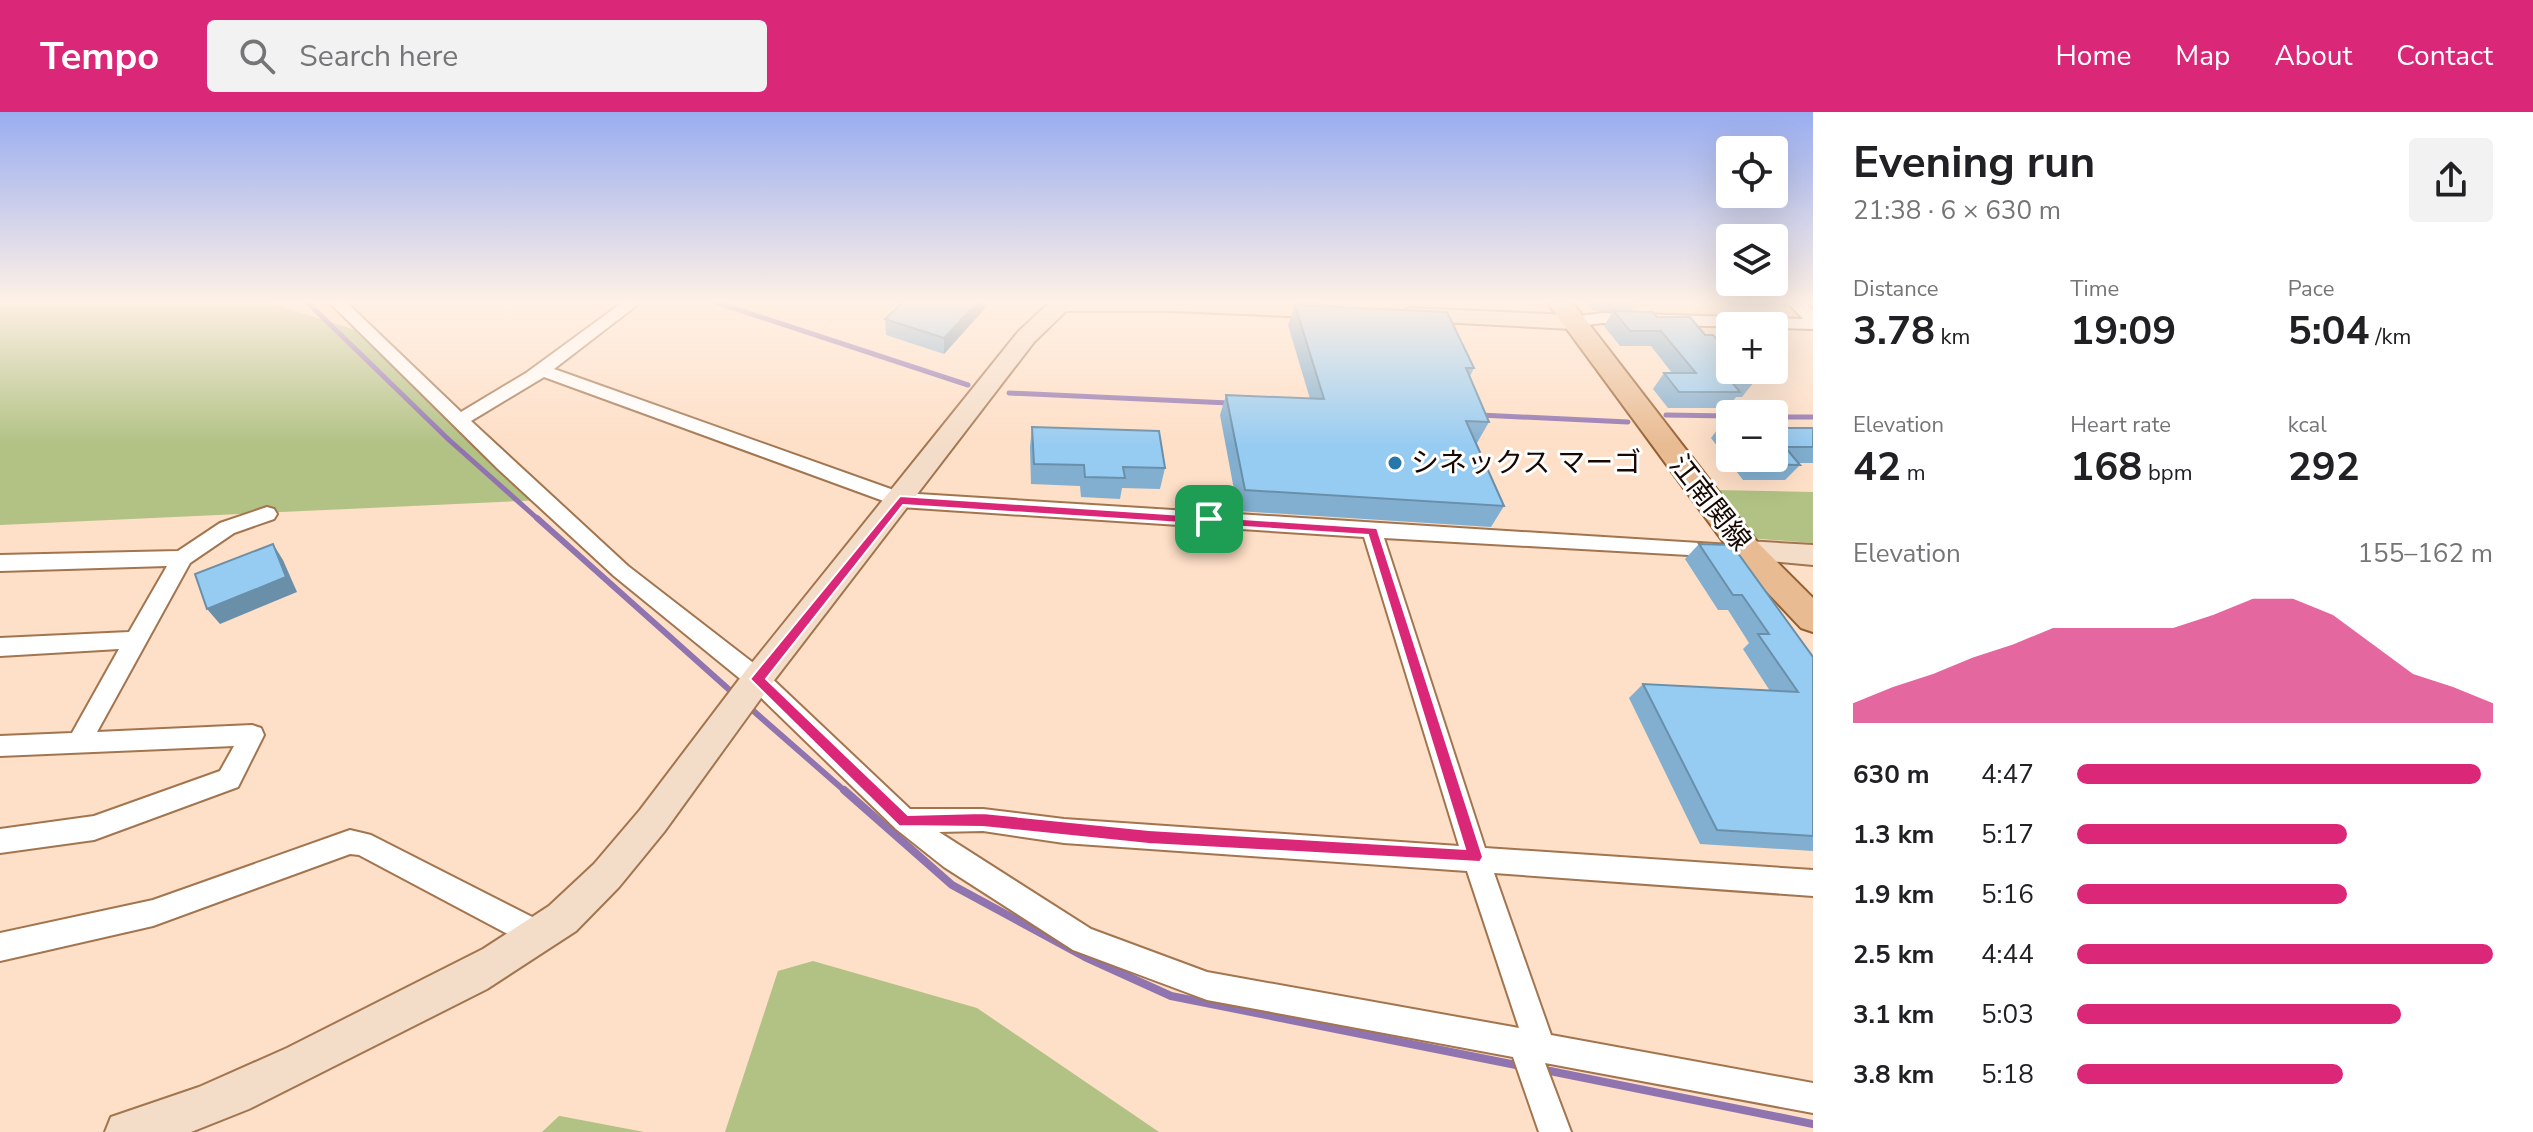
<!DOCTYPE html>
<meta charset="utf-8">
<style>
:root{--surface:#fff;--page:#f2f2f2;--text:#202124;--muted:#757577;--accent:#db2777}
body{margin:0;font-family:"Nunito Sans","Noto Sans JP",sans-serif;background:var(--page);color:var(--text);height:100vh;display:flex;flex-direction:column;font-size:30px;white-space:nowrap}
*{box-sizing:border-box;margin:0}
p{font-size:26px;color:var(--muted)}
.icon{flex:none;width:44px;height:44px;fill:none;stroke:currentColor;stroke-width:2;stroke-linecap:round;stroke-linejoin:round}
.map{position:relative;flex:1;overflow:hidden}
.sheet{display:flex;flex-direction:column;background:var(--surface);width:720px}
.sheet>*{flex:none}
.controls{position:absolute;left:1716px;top:24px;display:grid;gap:16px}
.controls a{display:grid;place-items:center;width:72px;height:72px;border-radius:8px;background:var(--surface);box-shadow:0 8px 32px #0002;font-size:40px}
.pin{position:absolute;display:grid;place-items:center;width:68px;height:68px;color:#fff;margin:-34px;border-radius:16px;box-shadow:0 4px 12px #0006}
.round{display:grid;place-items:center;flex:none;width:84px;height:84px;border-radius:8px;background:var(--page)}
.overview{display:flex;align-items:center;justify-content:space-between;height:136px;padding:0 40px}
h1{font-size:44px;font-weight:700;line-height:60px}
.stats{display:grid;grid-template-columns:repeat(3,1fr);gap:12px;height:136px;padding:8px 40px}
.stats div{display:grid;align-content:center}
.stats b{font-size:40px;font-weight:700}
.stats small{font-size:22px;font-weight:400}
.stats p{font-size:22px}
.chart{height:224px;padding:16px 40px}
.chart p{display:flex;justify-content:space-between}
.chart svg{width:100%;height:144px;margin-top:8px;fill:var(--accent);opacity:.7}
ul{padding:0 40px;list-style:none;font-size:26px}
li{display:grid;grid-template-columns:128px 96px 1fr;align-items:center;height:60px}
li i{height:20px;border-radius:10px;background:var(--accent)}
header{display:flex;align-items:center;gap:48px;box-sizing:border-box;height:112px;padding:0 40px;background:var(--accent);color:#fff}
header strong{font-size:38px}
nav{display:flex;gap:44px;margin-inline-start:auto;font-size:28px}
.search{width:560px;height:72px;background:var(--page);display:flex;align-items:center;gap:20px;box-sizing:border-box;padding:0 28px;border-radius:8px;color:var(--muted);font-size:30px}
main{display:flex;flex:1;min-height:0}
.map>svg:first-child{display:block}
.green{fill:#b1c284}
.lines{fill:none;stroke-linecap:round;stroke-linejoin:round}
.stream-far2{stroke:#9074b0;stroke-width:5}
.stream-far1{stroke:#9074b0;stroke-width:6}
.stream{stroke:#9074b0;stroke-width:8}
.street-casing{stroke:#a2754f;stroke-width:4}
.secondary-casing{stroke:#a2754f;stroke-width:4}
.primary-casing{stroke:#955e2f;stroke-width:4}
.street{fill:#fff;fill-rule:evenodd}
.secondary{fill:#f4ddc8;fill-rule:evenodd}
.primary{fill:#e8bb92;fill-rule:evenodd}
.wall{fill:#82afd0}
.shaded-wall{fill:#6a8fa9}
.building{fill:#97ccf2;stroke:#6a8fa9;stroke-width:2}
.route{fill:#db2777;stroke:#fff;stroke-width:2;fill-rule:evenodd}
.poi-dot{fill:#2777a9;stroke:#fff;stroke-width:3}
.labels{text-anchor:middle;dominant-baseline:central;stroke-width:6;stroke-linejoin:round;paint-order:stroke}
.poi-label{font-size:28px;fill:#180800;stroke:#fff;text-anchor:start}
.street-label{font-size:28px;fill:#180800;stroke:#fff}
</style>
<header>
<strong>Tempo</strong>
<div class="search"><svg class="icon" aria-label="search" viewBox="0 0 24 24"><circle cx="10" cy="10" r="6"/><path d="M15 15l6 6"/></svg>Search here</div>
<nav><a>Home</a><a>Map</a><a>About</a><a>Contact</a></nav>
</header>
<main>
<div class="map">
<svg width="1813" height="1020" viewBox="0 0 1813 1020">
<rect width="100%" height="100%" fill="#fedfc7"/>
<g class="green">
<polygon points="0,190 267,190 368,222 543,388 0,413"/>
<polygon points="1715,378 1813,380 1813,431 1748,426"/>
<polygon points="813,849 977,896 1159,1020 725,1020 778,859"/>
<polygon points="559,1004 560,1004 644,1020 542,1020"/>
</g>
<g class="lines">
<g class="stream-far2">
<polyline points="307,190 448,327 539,408"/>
<polyline points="715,190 968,273"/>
<polyline points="1009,281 1229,291"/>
<polyline points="1480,303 1628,310"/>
<polyline points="1666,303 1730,304"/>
<polyline points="1774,305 1813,305"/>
</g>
<g class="stream-far1">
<polyline points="537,406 734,582"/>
<polyline points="749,595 846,680"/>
</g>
<g class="stream">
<polyline points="844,678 952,773 1085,845 1171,884 1521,954"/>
<polyline points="1540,957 1813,1012"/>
</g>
<defs>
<g id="street">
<path d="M329,190H346L461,300L526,261L623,190H641L554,257L902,381L1731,433L1734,438L1731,443L1724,445L1384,426L1485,736L1813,758V784L1494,761L1551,923L1813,971V1001L1545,951L1571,1020H1539L1513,945L1207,888L1073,838L944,755L896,717L749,574L614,464L498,357ZM544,265L900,395L1364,425L1459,734L1064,707L983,697H910L765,560L628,454L471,309ZM983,719L1064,731L1467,759L1519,916L1207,860L1091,817L939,720Z"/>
<polygon points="1787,190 1804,190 1813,198 1813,217 1602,211 1572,215 1564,210 1572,205 1602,201 1803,207"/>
<polygon points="267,395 274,397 277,402 274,407 234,421 190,451 97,620 252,613 261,616 264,623 238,675 94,728 0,741 0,717 94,704 220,659 234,634 0,644 0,624 72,621 119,537 0,544 0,526 129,520 167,454 0,459 0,443 178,439 220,411"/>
<polygon points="350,718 371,723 550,814 554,824 550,834 540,837 530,834 359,743 350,742 153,814 0,849 0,821 153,788"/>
</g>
<g id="secondary">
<path d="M1050,190C1086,190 1333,184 1345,199L1334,206L1173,199H1066L1034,230L769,575L664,720L619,775L576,819L487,877L249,997L191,1020H105L111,1005L199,975L287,936L483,837L549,794L594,752L640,698L747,557L1018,220Z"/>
<polygon points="1409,196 1572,203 1583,210 1572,217 1401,208 1398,203"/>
<polygon points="1747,429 1813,433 1813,453 1737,446 1733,439 1737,432"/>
</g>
<polygon id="primary" points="1547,190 1572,190 1758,431 1813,486 1813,520 1801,516 1736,447"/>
</defs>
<use href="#street" class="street-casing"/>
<use href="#secondary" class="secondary-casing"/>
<use href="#primary" class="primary-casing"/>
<use href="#street" class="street"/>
<use href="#secondary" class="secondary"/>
<use href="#primary" class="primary"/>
</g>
<g class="wall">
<polygon points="903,190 986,190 986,195 944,242 886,223 885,207"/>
<polygon points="1586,190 1637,190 1631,199 1657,205 1705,223 1754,270 1742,285 1736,285 1728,296 1668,296 1653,277 1664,261 1672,261 1651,234 1620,234 1604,214 1613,199 1593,199"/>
<polygon points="1724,190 1791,190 1787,195 1728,194"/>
<polygon points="1295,193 1474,256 1470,264 1489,310 1477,331 1476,331 1504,394 1491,415 1238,399 1220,303 1226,283 1310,287 1288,213"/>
<polygon points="1723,310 1730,310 1730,346 1774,346 1774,316 1813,316 1813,351 1798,351 1800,353 1785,368 1743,368 1711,326"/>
<polygon points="1032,315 1165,356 1160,377 1122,376 1120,387 1081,385 1080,374 1031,372 1030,335"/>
<polygon points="1699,432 1813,545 1813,739 1700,732 1629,586 1643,572 1770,579 1743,537 1749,531 1728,498 1718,498 1685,447"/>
</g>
<g class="shaded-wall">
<polygon points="978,190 986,190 986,195 944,242 944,226"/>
<polygon points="273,432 283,448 297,480 220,512 207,497"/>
</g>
<g class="building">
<polygon points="903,190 978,190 944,226 885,207"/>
<polygon points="1295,193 1447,200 1474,256 1466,256 1489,310 1466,309 1504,394 1245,378 1226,283 1324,287"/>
<polygon points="1614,199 1653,200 1657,205 1690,205 1705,223 1713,223 1730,242 1730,258 1744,258 1754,270 1731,269 1740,280 1679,280 1664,261 1696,261 1661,219 1630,219"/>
<polygon points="1723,310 1730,310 1730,318"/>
<polygon points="1032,315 1159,319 1165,356 1123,355 1125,366 1085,365 1084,353 1034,352"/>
<polygon points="1774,316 1813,316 1813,335 1785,335 1800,353 1757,352 1752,346 1774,346"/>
<polygon points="273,432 286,465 207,497 195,462"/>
<polygon points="1699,432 1732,433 1813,545 1813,724 1717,718 1643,572 1798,580 1758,522 1769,522 1742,483 1733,483"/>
</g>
<linearGradient id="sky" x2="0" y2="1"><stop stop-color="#99adf0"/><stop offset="0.57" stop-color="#fff1e6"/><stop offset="1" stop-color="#fff1e6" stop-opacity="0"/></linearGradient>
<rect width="1813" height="333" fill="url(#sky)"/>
<path class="route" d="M900,384L1377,416L1483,745L1480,750L1149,732L983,715L899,714L750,567ZM903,393L1368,423L1465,737L1149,718L983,701L908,703L766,567Z"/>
<circle class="poi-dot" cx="1395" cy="351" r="8"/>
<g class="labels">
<g class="poi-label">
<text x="1411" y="351">シネックス マーゴ</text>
</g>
<g class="street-label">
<text transform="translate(1710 391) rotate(52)">江南関線</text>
</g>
</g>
</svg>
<div class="controls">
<a><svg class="icon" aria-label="locate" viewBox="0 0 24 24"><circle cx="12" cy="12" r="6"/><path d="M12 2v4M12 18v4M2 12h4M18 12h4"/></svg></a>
<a><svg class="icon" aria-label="layers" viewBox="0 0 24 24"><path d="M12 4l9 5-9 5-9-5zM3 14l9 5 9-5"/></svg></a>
<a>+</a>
<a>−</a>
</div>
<div class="pin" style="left:1209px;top:407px;background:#1e9e55"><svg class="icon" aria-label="arrive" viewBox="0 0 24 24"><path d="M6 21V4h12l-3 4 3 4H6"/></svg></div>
</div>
<section class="sheet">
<div class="overview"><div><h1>Evening run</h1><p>21:38 · 6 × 630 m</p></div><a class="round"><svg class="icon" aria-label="share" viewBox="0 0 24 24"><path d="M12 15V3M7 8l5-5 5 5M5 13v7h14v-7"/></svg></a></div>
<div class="stats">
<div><p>Distance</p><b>3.78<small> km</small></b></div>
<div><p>Time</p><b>19:09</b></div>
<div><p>Pace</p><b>5:04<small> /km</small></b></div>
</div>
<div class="stats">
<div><p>Elevation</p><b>42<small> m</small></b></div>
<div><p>Heart rate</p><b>168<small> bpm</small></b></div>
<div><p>kcal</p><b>292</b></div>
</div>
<div class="chart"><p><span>Elevation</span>155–162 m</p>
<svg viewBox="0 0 160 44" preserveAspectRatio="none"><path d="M0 44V38L10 33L20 29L30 24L40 20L50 15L60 15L70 15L80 15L90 11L100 6L110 6L120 11L130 20L140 29L150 33L160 38V44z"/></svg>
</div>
<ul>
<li><b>630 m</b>4:47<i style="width:97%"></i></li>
<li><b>1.3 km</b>5:17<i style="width:65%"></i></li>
<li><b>1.9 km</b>5:16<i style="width:65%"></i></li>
<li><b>2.5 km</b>4:44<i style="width:100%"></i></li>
<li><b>3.1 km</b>5:03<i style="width:78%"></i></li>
<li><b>3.8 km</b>5:18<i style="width:64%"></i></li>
</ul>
</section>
</main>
